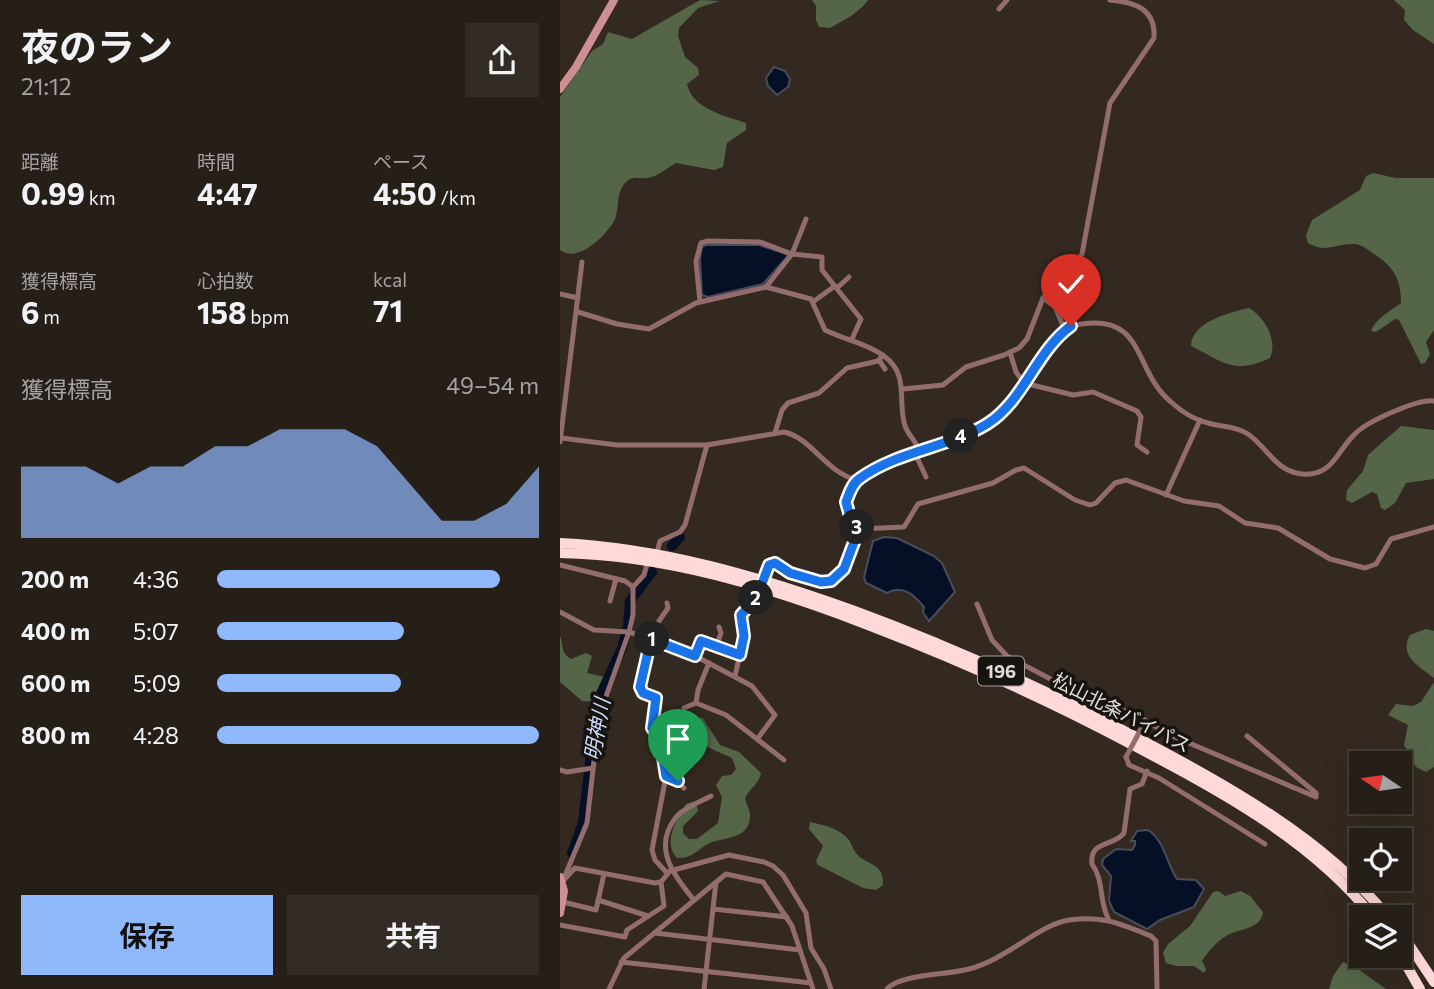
<!DOCTYPE html>
<html lang="ja">
<meta charset="utf-8">
<style>
:root{--surface:#261f18;--page:#322c25;--text:#f1f3f6;--muted:#a4a2a2;--line:#423d37;--accent:#90b8fd}
body{margin:0;font-family:Commissioner,"Noto Sans JP",sans-serif;background:var(--page);color:var(--text);height:100vh;display:flex;flex-direction:column;font-size:26px;white-space:nowrap}
*{box-sizing:border-box;margin:0}
p{font-size:23px;color:var(--muted)}
.icon{flex:none;width:38px;height:38px;fill:none;stroke:currentColor;stroke-width:2;stroke-linecap:round;stroke-linejoin:round}
.map{position:relative;flex:1;overflow:hidden}
.details{display:flex;flex-direction:column;background:var(--surface);width:560px}
.details>*{flex:none}
.needle{width:46px;rotate:283deg}
.tools{position:absolute;left:789px;top:751px;display:grid;gap:14px}
.tools a{display:grid;place-items:center;width:63px;height:63px;border-radius:0px;background:var(--surface);box-shadow:0 7px 28px #0002,0 0 0 2px var(--line);font-size:35px}
.pin{position:absolute;display:grid;place-items:center;width:60px;height:60px;color:#fff;margin:-72px -30px;border-radius:50% 50% 50% 0;rotate:-45deg;box-shadow:0 0 7px #0007}
.pin .icon{rotate:45deg}
.km{position:absolute;width:35px;height:35px;margin:-18px;border-radius:50%;background:#222;color:#fff;font-size:19px;line-height:35px;text-align:center}
.round{display:grid;place-items:center;flex:none;width:74px;height:74px;border-radius:0px;background:var(--page)}
.head{display:flex;align-items:center;justify-content:space-between;height:119px;padding:0 21px}
h1{font-size:38px;font-weight:700;line-height:52px}
.stats{display:grid;grid-template-columns:repeat(3,1fr);gap:10px;height:119px;padding:7px 21px}
.stats div{display:grid;align-content:center}
.stats b{font-size:30px;font-weight:700}
.stats small{font-size:19px;font-weight:400}
.stats p{font-size:19px}
.chart{height:196px;padding:14px 21px}
.chart p{display:flex;justify-content:space-between}
.chart svg{width:100%;height:126px;margin-top:7px;fill:var(--accent);opacity:.7}
.cta{display:flex;gap:14px;margin-top:auto;padding:14px 21px}
.cta a{flex:1;height:80px;border-radius:0px;background:var(--accent);color:#111;font-size:28px;font-weight:700;line-height:80px;text-align:center}
.cta a+a{background:var(--page);color:var(--text)}
ul{padding:0 21px;list-style:none;font-size:23px}
li{display:grid;grid-template-columns:112px 84px 1fr;align-items:center;height:52px}
li i{height:18px;border-radius:9px;background:var(--accent)}
main{display:flex;flex:1;min-height:0}
.map>svg:first-child{display:block}
.forest{fill:#546548}
.water{fill:#050f26;stroke:#484d5b;stroke-width:2}
.lines{fill:none;stroke-linecap:round;stroke-linejoin:round}
.river{stroke:#050f26;stroke-width:10}
.street{stroke:#936c6d;stroke-width:5}
.secondary{stroke:#cd9092;stroke-width:8}
.highway{stroke:#ffd8d8;stroke-width:10}
.street-bridge{stroke:#936c6d;stroke-width:5}
.route-casing{stroke:#fff;stroke-width:14}
.route{stroke:#1a73e8;stroke-width:9}
.labels{text-anchor:middle;dominant-baseline:central;stroke-width:7;stroke-linejoin:round;paint-order:stroke}
.shield{fill:#17130f;stroke:#a6a09b;stroke-width:2}
.shield-label{font-size:18px;font-weight:bold;fill:#e3ddd7}
.street-label{font-size:19px;fill:#e3ddd7;stroke:#17130f}
.water-label{font-size:21px;font-style:italic;fill:#c9dafa;stroke:#17130f}
</style>
<main>
<section class="details">
<div class="head"><div><h1>夜のラン</h1><p>21:12</p></div><a class="round"><svg class="icon" aria-label="share" viewBox="0 0 24 24"><path d="M12 15V3M7 8l5-5 5 5M5 13v7h14v-7"/></svg></a></div>
<div class="stats">
<div><p>距離</p><b>0.99<small> km</small></b></div>
<div><p>時間</p><b>4:47</b></div>
<div><p>ペース</p><b>4:50<small> /km</small></b></div>
</div>
<div class="stats">
<div><p>獲得標高</p><b>6<small> m</small></b></div>
<div><p>心拍数</p><b>158<small> bpm</small></b></div>
<div><p>kcal</p><b>71</b></div>
</div>
<div class="chart"><p><span>獲得標高</span>49–54 m</p>
<svg viewBox="0 0 160 44" preserveAspectRatio="none"><path d="M0 44V19L10 19L20 19L30 25L40 19L50 19L60 12L70 12L80 6L90 6L100 6L110 12L120 25L130 38L140 38L150 32L160 19V44z"/></svg>
</div>
<ul>
<li><b>200 m</b>4:36<i style="width:88%"></i></li>
<li><b>400 m</b>5:07<i style="width:58%"></i></li>
<li><b>600 m</b>5:09<i style="width:57%"></i></li>
<li><b>800 m</b>4:28<i style="width:100%"></i></li>
</ul>
<div class="cta"><a>保存</a><a>共有</a></div>
</section>
<div class="map">
<svg width="874" height="989" viewBox="0 0 874 989">
<rect width="100%" height="100%" fill="#332920"/>
<g class="forest">
<path d="M140,0L160,1L138,8L119,28L118,36L125,57L138,68L139,75L127,84C132,109 166,116 186,123V130L167,143L163,167L154,170L116,163C107,168 97,177 87,178C79,179 74,175 66,182C54,194 61,211 53,223C43,238 18,263 0,250V97L32,51L43,44L48,32L72,39Z"/>
<path d="M245,0H308C300,12 283,21 270,28L259,27L256,20V6L252,0Z"/>
<polygon points="834,0 874,0 874,44 853,30 844,20 845,10"/>
<path d="M813,173L836,178H874V330L866,342L870,354L865,363L861,364L839,320L835,319L816,332L811,331C815,319 830,311 841,303C841,279 834,267 814,254C808,250 803,245 795,244C776,243 766,254 748,243L746,235L752,220L800,190L806,176Z"/>
<path d="M689,308C705,317 718,341 710,358C674,375 663,362 631,346C631,322 671,312 689,308Z"/>
<polygon points="841,426 874,430 874,479 846,483 835,503 825,510 821,508 817,494 812,492 792,503 786,500 787,490 803,471 808,455"/>
<path d="M866,629L874,631V678C860,667 838,656 850,635Z"/>
<path d="M0,636C4,646 0,652 11,659L26,653L32,656L27,673L45,677L34,702L22,701L0,682Z"/>
<polygon points="874,682 874,767 866,772 856,767 844,745 848,725 828,715 836,704 853,706 861,702"/>
<path d="M142,717L160,745L179,752L201,773C199,784 190,788 185,798C186,803 190,810 190,814C191,838 168,837 152,842C139,847 134,859 117,858C102,842 117,819 126,804L132,802L137,806L138,811L123,826V833L129,839H137L158,823L162,797L156,785L162,776L171,775L176,769L172,758C155,750 136,745 130,726L133,721Z"/>
<path d="M250,822C264,825 279,828 289,840C293,847 294,853 301,858C314,866 324,867 323,885L316,890L303,888L258,865L256,861L263,846L249,829Z"/>
<path d="M658,891L665,896L681,891L690,896L703,912C701,930 679,928 666,936C657,941 647,953 642,961L646,969L644,973L634,966H616L606,963L603,953L608,944L630,926L653,892Z"/>
<polygon points="783,962 798,969 826,989 769,989 773,976"/>
</g>
<g class="water">
<polygon points="214,67 225,71 230,79 228,87 217,95 208,86 206,78"/>
<polygon points="146,245 199,245 226,254 227,257 203,284 148,297 142,295 140,259 142,247"/>
<path d="M324,537L337,538L374,556L382,563L395,592L369,621L363,612L364,607C354,595 343,584 327,593L306,583L304,577L313,541Z"/>
<path d="M588,830C605,841 606,863 617,879L636,880L644,889L634,907L600,920L587,929L554,912L549,901L551,876L542,865L543,859L556,849L572,850L575,845V841H571L577,831Z"/>
</g>
<g class="lines">
<g class="river">
<polyline points="112,546 120,537"/>
<polyline points="12,853 23,823 37,702 62,648 68,627 70,601 92,572"/>
</g>
<g class="street">
<polyline points="439,9 447,0"/>
<polyline points="206,287 232,254 246,219"/>
<polyline points="277,288 289,277"/>
<polyline points="0,294 18,298"/>
<polyline points="483,298 495,307 505,330"/>
<polyline points="254,301 275,286"/>
<polyline points="140,302 136,261 141,243 148,241 200,242 232,254 262,257 262,270 301,319 292,339"/>
<path d="M18,312L57,324L89,329L136,303L206,287L251,299L265,330C285,340 306,343 324,356C350,375 337,401 345,426C348,434 355,441 359,449"/>
<polyline points="450,352 456,372 464,383 513,395 533,392 577,411 581,417 577,445 587,452"/>
<polyline points="319,360 325,369"/>
<path d="M343,389L383,385L406,367L444,355L459,348L467,339L483,298L510,273L522,254L550,103L594,38C596,9 575,2 550,0"/>
<polyline points="215,433 222,410 228,403 259,393 287,368 318,361 323,355"/>
<path d="M1,438L57,445H147L224,432C252,438 265,472 297,480"/>
<polyline points="0,442 22,262"/>
<polyline points="354,451 366,477"/>
<polyline points="606,495 640,420"/>
<path d="M299,529L291,520L286,502C289,494 292,484 298,479C305,474 315,471 322,467C334,461 347,454 360,449C378,442 397,438 415,430C457,411 486,328 521,324C586,314 573,371 611,402C621,411 635,420 648,423C661,427 676,426 688,434C708,448 715,471 742,474C774,477 777,449 797,432C809,421 859,398 874,401"/>
<polyline points="299,529 344,527 358,504 433,483 456,470 464,468 515,500 530,505 536,503 555,483 566,480 624,501 659,506 685,523 718,528 770,559 805,568 816,564 831,539 874,527"/>
<polyline points="97,553 100,541 120,532 125,525 147,445"/>
<polyline points="0,565 65,581 73,587"/>
<polyline points="73,587 84,575 88,561"/>
<polyline points="50,601 56,579"/>
<polyline points="417,604 432,640 447,656 513,691 553,708 573,713 608,734 756,797 756,793 687,736"/>
<polyline points="0,612 34,630 69,632 122,649 192,686 215,715 198,738"/>
<polyline points="91,639 80,687 83,693 96,698 92,725 100,739 106,776 92,850 95,860 107,873"/>
<polyline points="93,639 99,621 108,608 107,603"/>
<polyline points="156,647 161,633 159,627"/>
<polyline points="135,656 141,641 180,655"/>
<polyline points="175,676 184,636 181,615 197,597 209,565 215,563 230,573 261,582 271,581 284,569 299,529"/>
<polyline points="136,703 166,715 224,760"/>
<polyline points="124,708 136,703 138,690 149,663"/>
<polyline points="566,757 569,765 599,778 705,844"/>
<polyline points="0,770 7,772 33,768"/>
<polyline points="106,776 114,778 124,788"/>
<polyline points="4,878 27,823 39,716 69,632 73,615 73,587"/>
<polyline points="3,881 15,868 95,883 101,882 110,871 169,855 204,862 213,866 223,875 246,913 251,948 264,969 271,989"/>
<polyline points="38,900 88,916"/>
<path d="M134,900C114,876 91,847 117,816C125,807 140,802 151,796"/>
<polyline points="3,902 36,910 44,874"/>
<polyline points="153,909 227,917"/>
<path d="M548,918C539,901 544,880 532,864C529,840 554,847 564,833L570,789L582,784L587,771"/>
<polyline points="0,925 65,937 67,930 104,906 101,882"/>
<polyline points="95,933 240,950"/>
<polyline points="61,962 251,983"/>
<polyline points="49,989 64,958 166,874 203,882 232,926 253,989"/>
<polyline points="144,989 156,882"/>
<path d="M327,989C340,974 388,975 409,969C446,960 478,925 509,920C542,915 561,924 591,936L596,941L597,989"/>
</g>
<g class="secondary">
<polyline points="0,89 16,67 54,0"/>
<polyline points="0,877 4,891 0,913"/>
</g>
<g class="highway">
<path d="M0,543C102,548 197,576 292,610C390,646 484,689 576,737C666,785 763,837 828,917"/>
<path d="M0,553C107,555 209,587 308,625C397,659 484,698 569,743C656,789 750,838 813,917"/>
<polyline points="840,931 874,982"/>
<polyline points="840,954 860,989"/>
</g>
<polyline class="street-bridge" points="566,757 581,729"/>
</g>
<g class="lines">
<defs>
<path id="route" d="M118,781L106,776L100,739L92,728L96,698L83,693L80,687L91,639L135,656L141,641L180,655L184,636L181,615L197,597L209,565L215,563L230,573L261,582L271,581L284,569L299,529L291,520L286,502C289,494 292,484 299,479C337,451 388,448 427,424C464,401 476,351 511,326"/>
</defs>
<use href="#route" class="route-casing"/>
<use href="#route" class="route"/>
</g>
<g class="labels">
<rect class="shield" x="418" y="656.5" width="46" height="29" rx="5"/>
<g class="shield-label">
<text x="441" y="671">196</text>
</g>
<g class="street-label">
<text transform="translate(562 712) rotate(27)">松山北条バイパス</text>
</g>
<g class="water-label">
<text transform="translate(36 729) rotate(-80)">明神川</text>
</g>
</g>
</svg>
<div class="tools">
<a><svg class="needle" viewBox="-14 -14 28 28"><path d="M0-13l5 13h-10z" fill="#e53935"/><path d="M0 13l5-13h-10z" fill="#a4a2a2"/></svg></a>
<a><svg class="icon" aria-label="locate" viewBox="0 0 24 24"><circle cx="12" cy="12" r="6"/><path d="M12 2v4M12 18v4M2 12h4M18 12h4"/></svg></a>
<a><svg class="icon" aria-label="layers" viewBox="0 0 24 24"><path d="M12 4l9 5-9 5-9-5zM3 14l9 5 9-5"/></svg></a>
</div>
<div class="pin" style="left:118px;top:781px;background:#1e9e55"><svg class="icon" aria-label="arrive" viewBox="0 0 24 24"><path d="M6 21V4h12l-3 4 3 4H6"/></svg></div>
<div class="pin" style="left:511px;top:326px;background:#d93025"><svg class="icon" aria-label="check" viewBox="0 0 24 24"><path d="M5 12l5 5 9-10"/></svg></div>
<b class="km" style="left:92px;top:639px">1</b>
<b class="km" style="left:196px;top:598px">2</b>
<b class="km" style="left:297px;top:527px">3</b>
<b class="km" style="left:401px;top:436px">4</b>
</div>
</main>
